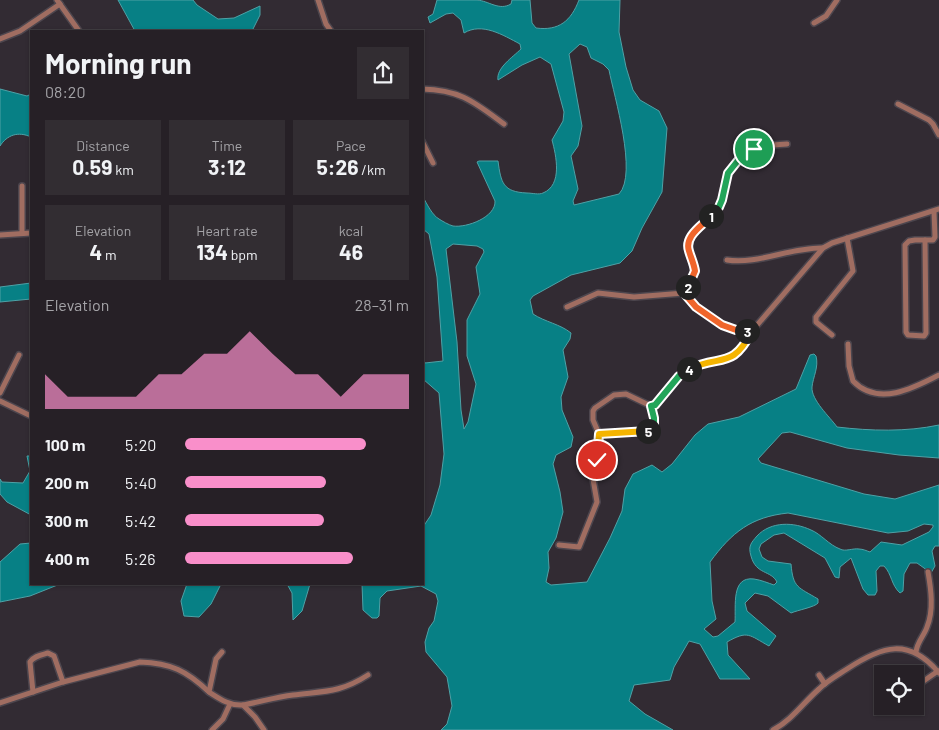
<!DOCTYPE html>
<meta charset="utf-8">
<style>
:root{--surface:#262026;--page:#322d32;--text:#f1f3f6;--muted:#a4a3a7;--line:#423e43;--accent:#f98fca}
body{margin:0;font-family:Barlow,sans-serif;background:var(--page);color:var(--text);height:100vh;display:flex;flex-direction:column;font-size:19px;white-space:nowrap}
*{box-sizing:border-box;margin:0}
p{font-size:16px;color:var(--muted)}
.icon{flex:none;width:28px;height:28px;fill:none;stroke:currentColor;stroke-width:2;stroke-linecap:round;stroke-linejoin:round}
.map{position:relative;flex:1;overflow:hidden}
.panel{position:absolute;left:30px;top:30px;width:394px;height:555px;display:flex;flex-direction:column;background:var(--surface);border-radius:0px;box-shadow:0 1px 4px #0004,0 0 0 1px var(--line)}
.panel>*{flex:none}
.controls{position:absolute;left:874px;top:665px;display:grid;gap:10px}
.controls a{display:grid;place-items:center;width:50px;height:50px;border-radius:0px;background:var(--surface);box-shadow:0 1px 4px #0004,0 0 0 1px var(--line);font-size:25px}
.pin{position:absolute;display:grid;place-items:center;width:42px;height:42px;color:#fff;margin:-21px;border:2px solid #fff;border-radius:50%;box-shadow:0 1px 5px #0007}
.km{position:absolute;width:25px;height:25px;margin:-12px;border-radius:50%;background:#222;color:#fff;font-size:14px;line-height:25px;text-align:center}
.round{display:grid;place-items:center;flex:none;width:52px;height:52px;border-radius:0px;background:var(--page)}
.summary{display:flex;align-items:center;justify-content:space-between;height:85px;padding:0 15px}
h1{font-size:28px;font-weight:700;line-height:38px}
.stats{display:grid;grid-template-columns:repeat(3,1fr);gap:8px;height:85px;padding:5px 15px}
.stats div{display:grid;align-content:center;border-radius:0px;background:var(--page);text-align:center}
.stats b{font-size:21px;font-weight:700}
.stats small{font-size:14px;font-weight:400}
.stats p{font-size:14px}
.chart{height:140px;padding:10px 15px}
.chart p{display:flex;justify-content:space-between}
.chart svg{width:100%;height:90px;margin-top:5px;fill:var(--accent);opacity:.7}
ul{padding:0 15px;list-style:none;font-size:16px}
li{display:grid;grid-template-columns:80px 60px 1fr;align-items:center;height:38px}
li i{height:12px;border-radius:6px;background:var(--accent)}
.map>svg:first-child{display:block}
.water{fill:#078085;stroke:#4ea1a6;fill-rule:evenodd}
.lines{fill:none;stroke-linecap:round;stroke-linejoin:round}
.street-casing{stroke:#4d464e;stroke-width:8}
.street{stroke:#a06d61;stroke-width:5}
.split-1-casing{stroke:#fff;stroke-width:10}
.split-2-casing{stroke:#fff;stroke-width:10}
.split-3-casing{stroke:#fff;stroke-width:10}
.split-4-casing{stroke:#fff;stroke-width:10}
.split-5-casing{stroke:#fff;stroke-width:10}
.split-6-casing{stroke:#fff;stroke-width:10}
.split-1{stroke:#22a559;stroke-width:6}
.split-2{stroke:#f0652b;stroke-width:6}
.split-3{stroke:#f0652b;stroke-width:6}
.split-4{stroke:#f5b400;stroke-width:6}
.split-5{stroke:#22a559;stroke-width:6}
.split-6{stroke:#f5b400;stroke-width:6}
</style>
<div class="map">
<svg width="939" height="730" viewBox="0 0 939 730">
<rect width="100%" height="100%" fill="#322b33"/>
<g class="water">
<polygon points="118,0 193,0 197,5 218,19 234,18 260,6 260,15 252,31 135,31"/>
<path d="M437,0C450,0 464,0 477,0C489,1 499,11 511,4L512,0H530L532,23L536,28C559,31 571,21 579,0H620L619,32L626,67L633,90L640,100L659,111L667,128L662,192L642,228L632,251L620,263L571,275L533,296L530,300L533,314C545,322 560,324 571,333L570,339L563,350L568,377L561,397L562,410L573,437L571,447L556,455L553,464L560,492L563,512L556,538L548,552L549,568L546,582L551,585L587,582L610,538L622,511L625,489L633,474L652,465L662,472L672,464L695,435L708,424L739,417L796,389L810,355L814,354L816,356C819,367 813,377 812,387C811,400 830,417 837,427C871,431 906,432 939,425V458L899,455L847,448L790,432L782,433L758,459L761,463L864,494L895,499L939,485V546H935L932,551L935,566L931,573L917,563H910L904,574L903,591L900,593C891,585 892,574 884,566H880L876,571L877,591L875,595H868L863,589L851,558L840,567L839,578L835,577L825,558L784,533L774,535L761,544L759,549L762,557L768,561L791,564C793,588 798,587 818,599V603C815,607 798,610 791,613L768,596L755,593L745,603L747,611L776,636L769,646C749,635 748,630 727,642L728,655L750,679H720L700,644L689,641L674,667L670,680L634,685L629,701L645,714L673,730H441L447,724L452,706L447,677L426,652L425,642L429,628L434,621L438,601L436,594L421,586L387,591L380,598L379,616L377,618H372L363,610L362,584H422L423,527L431,515L440,485L444,454L439,393L423,379V357L425,363L443,361L437,277L429,234L423,229V197C427,204 432,215 439,219C442,221 449,225 453,226C467,228 496,217 495,201L477,162L479,161H498C501,183 503,192 527,193C532,193 539,195 543,193C563,185 556,155 552,140L563,121L564,112L551,64L540,57L522,65L498,80C496,68 513,57 521,49L520,44C503,35 482,22 464,33L461,20L453,13L446,14L430,23L428,17L433,14ZM580,44L587,47L591,58L603,64L609,70C614,96 638,174 619,194L574,205L573,201L578,189L571,156L578,146L582,126L569,54ZM453,244L477,246L483,249L484,252L476,267L480,294L467,320V356L476,384L468,422L464,429L461,410L457,342L446,249ZM788,513L888,533L908,531L924,524L933,525V527L929,532L902,545L881,542L870,552C867,551 863,549 859,549C853,548 845,552 840,549C829,545 821,534 811,530C794,522 771,521 757,536C751,543 748,546 751,556C756,575 771,570 777,582L774,585C768,583 761,580 754,579C731,576 736,606 735,622L718,636L713,637L704,629L716,619L712,601L710,562C732,532 751,517 788,513Z"/>
<path d="M0,89L27,96L31,94V137C18,131 7,135 0,146Z"/>
<polygon points="31,283 31,299 0,302 0,287"/>
<polygon points="27,456 31,456 31,515 7,502 0,494 0,479 2,482 23,483 30,471"/>
<polygon points="31,543 31,584 60,584 30,596 0,602 0,562 20,544"/>
<polygon points="187,584 221,584 211,604 199,617 184,616 181,601"/>
<polygon points="287,584 310,584 302,611 293,620 292,593"/>
</g>
<g class="lines">
<defs>
<g id="street">
<polyline points="57,0 79,31"/>
<polyline points="318,0 326,24 331,31"/>
<polyline points="814,23 826,16 837,0"/>
<polyline points="0,39 20,31 60,4"/>
<path d="M422,89C461,90 474,102 504,124"/>
<polyline points="898,104 929,120 933,124 939,135"/>
<polyline points="422,141 433,163"/>
<polyline points="22,186 22,233"/>
<polyline points="0,235 31,233"/>
<polygon points="915,240 925,240 926,333 924,336 908,335 906,332 905,245 909,241"/>
<polyline points="925,240 933,240 935,237 934,212"/>
<path d="M727,260C757,265 791,247 823,248"/>
<path d="M684,293C692,280 697,272 691,258C689,253 687,248 688,243C690,232 710,218 718,209C726,199 723,187 727,176C728,171 732,167 735,163C750,147 766,145 787,144"/>
<polyline points="684,293 696,307 722,325 736,330 752,331"/>
<polyline points="567,307 598,293 634,297 684,293"/>
<polyline points="832,335 816,322 816,317 853,271 847,238"/>
<path d="M848,344L849,366L853,381C878,407 914,388 939,375"/>
<polyline points="0,393 19,355"/>
<polyline points="0,401 31,416"/>
<path d="M651,406L655,405C665,394 673,379 686,371C692,366 701,364 708,363C733,359 740,353 752,331L823,248L832,243L939,209"/>
<polyline points="599,434 651,430 655,423 651,406"/>
<polyline points="559,545 579,547 597,502 593,479 597,460 599,434 593,420 593,411 595,408 614,395 626,394 651,406"/>
<path d="M222,652L216,659L209,692C220,699 230,706 243,705L255,717L264,730"/>
<path d="M916,652C917,642 924,636 927,627C934,610 931,589 928,572"/>
<polyline points="819,675 825,684"/>
<polyline points="915,687 938,671"/>
<path d="M33,692L30,662C34,656 41,655 48,653L54,656L63,682"/>
<path d="M0,703L63,682L140,662C171,663 187,671 209,692"/>
<path d="M243,705C260,702 276,697 293,695C324,691 340,693 368,675"/>
<polyline points="212,730 223,719 230,704"/>
<path d="M773,730C792,720 803,703 819,689C827,681 838,675 847,669C882,646 909,637 939,673"/>
</g>
</defs>
<use href="#street" class="street-casing"/>
<use href="#street" class="street"/>
</g>
<g class="lines">
<defs>
<polyline id="split-1" points="711,216 719,207 722,200 728,173 740,158 754,149"/>
<path id="split-2" d="M688,287L695,271C694,264 691,258 689,251C684,236 702,226 711,216"/>
<polyline id="split-3" points="688,287 684,293 696,307 722,325 736,330 747,331"/>
<path id="split-4" d="M689,369C722,354 732,370 752,331H747"/>
<polyline id="split-5" points="648,431 654,428 654,418 651,406 655,405 679,376 689,369"/>
<polyline id="split-6" points="597,460 599,434 648,431"/>
</defs>
<use href="#split-1" class="split-1-casing"/>
<use href="#split-2" class="split-2-casing"/>
<use href="#split-3" class="split-3-casing"/>
<use href="#split-4" class="split-4-casing"/>
<use href="#split-5" class="split-5-casing"/>
<use href="#split-6" class="split-6-casing"/>
<use href="#split-1" class="split-1"/>
<use href="#split-2" class="split-2"/>
<use href="#split-3" class="split-3"/>
<use href="#split-4" class="split-4"/>
<use href="#split-5" class="split-5"/>
<use href="#split-6" class="split-6"/>
</g>
</svg>
<div class="controls">
<a><svg class="icon" aria-label="locate" viewBox="0 0 24 24"><circle cx="12" cy="12" r="6"/><path d="M12 2v4M12 18v4M2 12h4M18 12h4"/></svg></a>
</div>
<div class="pin" style="left:754px;top:149px;background:#1e9e55"><svg class="icon" aria-label="arrive" viewBox="0 0 24 24"><path d="M6 21V4h12l-3 4 3 4H6"/></svg></div>
<div class="pin" style="left:597px;top:460px;background:#d93025"><svg class="icon" aria-label="check" viewBox="0 0 24 24"><path d="M5 12l5 5 9-10"/></svg></div>
<b class="km" style="left:711px;top:216px">1</b>
<b class="km" style="left:688px;top:287px">2</b>
<b class="km" style="left:747px;top:331px">3</b>
<b class="km" style="left:689px;top:369px">4</b>
<b class="km" style="left:648px;top:431px">5</b>
<section class="panel">
<div class="summary"><div><h1>Morning run</h1><p>08:20</p></div><a class="round"><svg class="icon" aria-label="share" viewBox="0 0 24 24"><path d="M12 15V3M7 8l5-5 5 5M5 13v7h14v-7"/></svg></a></div>
<div class="stats">
<div><p>Distance</p><b>0.59<small> km</small></b></div>
<div><p>Time</p><b>3:12</b></div>
<div><p>Pace</p><b>5:26<small> /km</small></b></div>
</div>
<div class="stats">
<div><p>Elevation</p><b>4<small> m</small></b></div>
<div><p>Heart rate</p><b>134<small> bpm</small></b></div>
<div><p>kcal</p><b>46</b></div>
</div>
<div class="chart"><p><span>Elevation</span>28–31 m</p>
<svg viewBox="0 0 160 44" preserveAspectRatio="none"><path d="M0 44V27L10 38L20 38L30 38L40 38L50 27L60 27L70 17L80 17L90 6L100 17L110 27L120 27L130 38L140 27L150 27L160 27V44z"/></svg>
</div>
<ul>
<li><b>100 m</b>5:20<i style="width:81%"></i></li>
<li><b>200 m</b>5:40<i style="width:63%"></i></li>
<li><b>300 m</b>5:42<i style="width:62%"></i></li>
<li><b>400 m</b>5:26<i style="width:75%"></i></li>
</ul>
</section>
</div>
